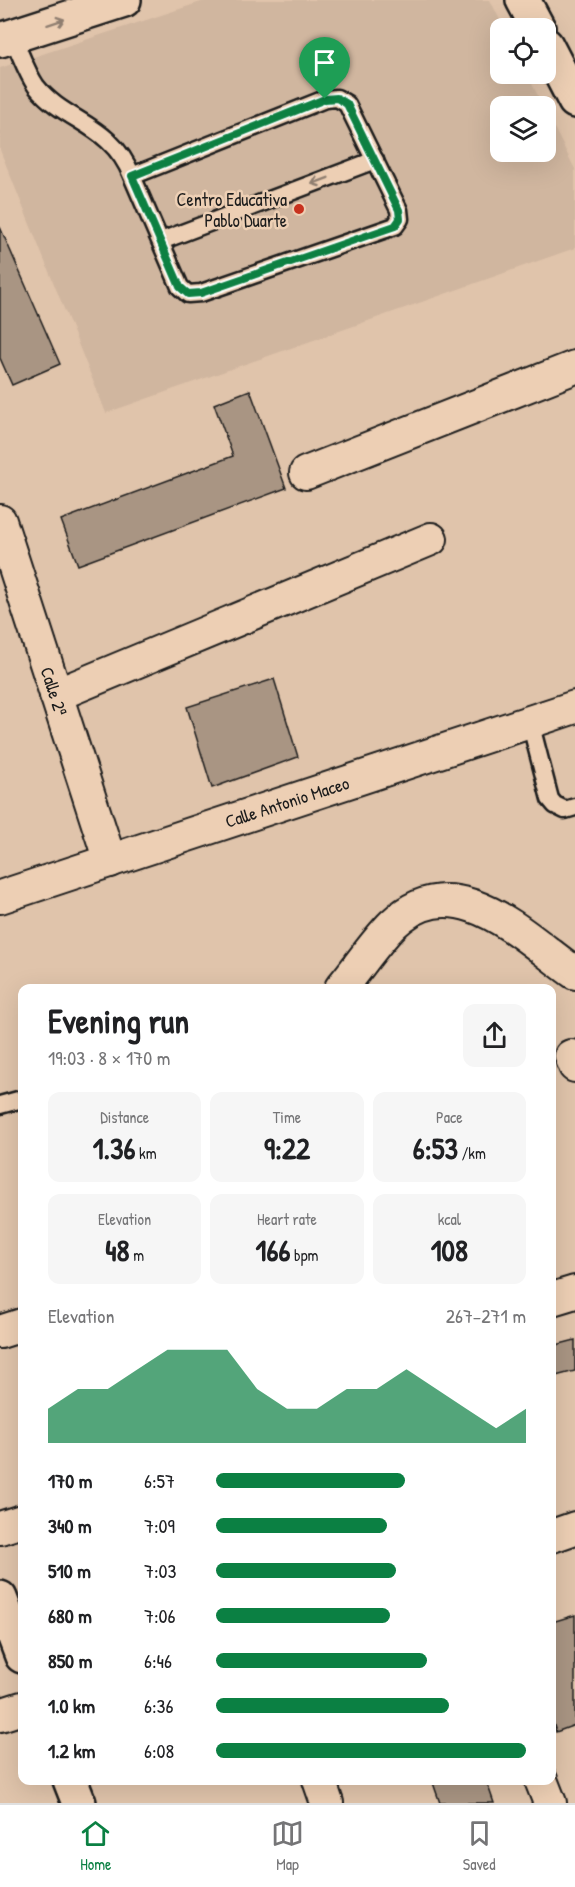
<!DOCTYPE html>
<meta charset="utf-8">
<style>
:root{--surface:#fff;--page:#f6f6f6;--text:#202124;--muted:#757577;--line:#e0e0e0;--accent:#0b8043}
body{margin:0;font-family:"Patrick Hand",sans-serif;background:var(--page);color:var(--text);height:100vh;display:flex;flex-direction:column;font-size:22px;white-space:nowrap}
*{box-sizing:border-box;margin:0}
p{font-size:20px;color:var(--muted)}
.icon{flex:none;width:33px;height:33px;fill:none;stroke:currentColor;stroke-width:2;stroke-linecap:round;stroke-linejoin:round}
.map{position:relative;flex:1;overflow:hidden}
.details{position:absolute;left:18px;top:984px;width:538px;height:801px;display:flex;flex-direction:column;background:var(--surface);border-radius:12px;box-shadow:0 6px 24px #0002}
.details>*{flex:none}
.fabs{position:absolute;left:490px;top:18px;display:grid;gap:12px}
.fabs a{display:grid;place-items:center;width:66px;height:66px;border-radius:12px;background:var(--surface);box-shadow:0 6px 24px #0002;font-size:30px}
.pin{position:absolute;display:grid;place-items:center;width:51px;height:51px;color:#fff;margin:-62px -26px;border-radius:50% 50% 50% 0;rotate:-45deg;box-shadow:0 0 6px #0007}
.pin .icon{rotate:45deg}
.round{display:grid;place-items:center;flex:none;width:63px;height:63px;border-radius:12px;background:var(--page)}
.summary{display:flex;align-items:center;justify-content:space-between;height:102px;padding:0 30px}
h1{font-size:33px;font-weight:700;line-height:45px}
.metrics{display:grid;grid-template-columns:repeat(3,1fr);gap:9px;height:102px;padding:6px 30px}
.metrics div{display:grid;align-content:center;border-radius:12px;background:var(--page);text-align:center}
.metrics b{font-size:30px;font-weight:700}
.metrics small{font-size:16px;font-weight:400}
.metrics p{font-size:16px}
.chart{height:168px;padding:12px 30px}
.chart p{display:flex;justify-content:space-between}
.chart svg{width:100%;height:108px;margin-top:6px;fill:var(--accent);opacity:.7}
ul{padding:0 30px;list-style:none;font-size:20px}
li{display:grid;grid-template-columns:96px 72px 1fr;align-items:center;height:45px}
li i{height:15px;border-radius:8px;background:var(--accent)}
.tabs{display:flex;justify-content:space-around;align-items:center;height:84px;border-top:2px solid var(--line);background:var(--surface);font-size:16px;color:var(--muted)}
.tabs a{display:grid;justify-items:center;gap:3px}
.tabs .current{color:var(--accent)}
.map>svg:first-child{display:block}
.built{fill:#d0b69f}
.building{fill:#a99583;stroke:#1c1c1c;stroke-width:1.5}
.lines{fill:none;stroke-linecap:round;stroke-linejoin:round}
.service-casing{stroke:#1c1c1c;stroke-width:21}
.minor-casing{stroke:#1c1c1c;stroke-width:36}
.tertiary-casing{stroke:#1c1c1c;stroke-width:38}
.secondary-casing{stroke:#1c1c1c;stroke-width:38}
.service{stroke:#edcfb4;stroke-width:16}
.minor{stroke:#edcfb4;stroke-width:32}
.tertiary{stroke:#edcfb4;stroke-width:33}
.secondary{stroke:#edcfb4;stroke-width:33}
.oneway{stroke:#8f7e70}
.route-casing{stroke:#fff;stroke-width:12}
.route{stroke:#0b8043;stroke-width:8}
.poi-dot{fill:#c8321e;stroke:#edcfb4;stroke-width:2}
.labels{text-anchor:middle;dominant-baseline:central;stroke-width:5;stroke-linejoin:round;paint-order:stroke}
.poi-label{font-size:18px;fill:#1c1c1c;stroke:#edcfb4;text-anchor:end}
.street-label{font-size:18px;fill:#1c1c1c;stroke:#edcfb4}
</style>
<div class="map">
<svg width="575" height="1803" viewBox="0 0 575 1803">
<rect width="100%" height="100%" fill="#e0c4ab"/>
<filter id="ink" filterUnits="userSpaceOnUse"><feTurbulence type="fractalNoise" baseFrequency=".0167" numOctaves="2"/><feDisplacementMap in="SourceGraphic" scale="12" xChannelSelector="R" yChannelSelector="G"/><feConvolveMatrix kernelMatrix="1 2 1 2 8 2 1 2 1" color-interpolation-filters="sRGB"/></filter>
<g filter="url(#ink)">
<polygon class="built" points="207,0 490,0 504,28 501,28 501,74 527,74 543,106 501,106 501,152 546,152 546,112 575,169 575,248 106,413 0,150 0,68"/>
<g class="building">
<polygon points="0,227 60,364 12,385 0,358"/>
<polygon points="250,390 286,488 78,565 61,520 233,456 214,404"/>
<polygon points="274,679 298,757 212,788 187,707"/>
<polygon points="575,1340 575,1371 552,1377 552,1346"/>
<polygon points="575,1615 575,1725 556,1732 552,1719 552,1622"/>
<polygon points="432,1780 486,1780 494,1803 440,1803"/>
</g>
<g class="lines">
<defs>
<g id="service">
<path d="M12,36C20,52 26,72 36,86C65,123 111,123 132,176L180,287L188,294L201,293L395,226L400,219L399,210L347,104L337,98L325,99L132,176"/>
<polyline points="161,241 375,160"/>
<polyline points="530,722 550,799 555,805 565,810 575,807"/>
<polyline points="0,1105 22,1099"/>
</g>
<g id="minor">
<polyline points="306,473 575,367"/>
<polyline points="0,521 110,861"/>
<polyline points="56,695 431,539"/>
<polyline points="0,897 575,707"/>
<path d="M341,988C358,968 374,943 393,924C456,864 522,936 575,973"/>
<polyline points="571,1056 575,1066"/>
<polyline points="552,1299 575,1292"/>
<polyline points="0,1332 22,1325"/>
<polyline points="0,1528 22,1521"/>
<polyline points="552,1536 575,1528"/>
<polyline points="0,1715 22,1708"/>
<polyline points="319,1780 327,1803"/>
<polyline points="541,1780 550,1803"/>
</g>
<g id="tertiary">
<polyline points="0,1598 22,1656"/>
<polyline points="70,1780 79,1803"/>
</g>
<g id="secondary">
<polyline points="523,0 538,28"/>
<polyline points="0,40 124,0"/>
<polyline points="546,45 575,101"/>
</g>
</defs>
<use href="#service" class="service-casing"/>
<use href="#minor" class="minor-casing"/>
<use href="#tertiary" class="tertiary-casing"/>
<use href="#secondary" class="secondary-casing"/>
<use href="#service" class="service"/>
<use href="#minor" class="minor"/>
<use href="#tertiary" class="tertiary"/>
<use href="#secondary" class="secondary"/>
</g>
<defs><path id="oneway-shaft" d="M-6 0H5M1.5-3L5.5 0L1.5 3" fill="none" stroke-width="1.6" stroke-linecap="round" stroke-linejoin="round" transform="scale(1.5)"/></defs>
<g class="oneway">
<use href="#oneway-shaft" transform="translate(56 22) rotate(-18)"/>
<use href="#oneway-shaft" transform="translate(320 181) rotate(159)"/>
</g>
</g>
<g class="lines" filter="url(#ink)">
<defs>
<polygon id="route" points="337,98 347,104 399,210 400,219 395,226 201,293 188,294 180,287 132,176 325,99"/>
</defs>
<use href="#route" class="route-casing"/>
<use href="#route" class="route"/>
</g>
<circle class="poi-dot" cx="299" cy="209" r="6"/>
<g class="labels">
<g class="poi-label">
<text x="287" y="199">Centro Educativa<tspan x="287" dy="21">Pablo Duarte</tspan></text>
</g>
<g class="street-label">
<text transform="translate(54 691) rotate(72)">Calle 2ª</text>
<text transform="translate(287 802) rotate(-18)">Calle Antonio Maceo</text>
</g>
</g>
</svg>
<div class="fabs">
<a><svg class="icon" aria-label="locate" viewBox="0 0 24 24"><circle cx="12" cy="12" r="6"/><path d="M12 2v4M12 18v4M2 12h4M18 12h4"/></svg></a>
<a><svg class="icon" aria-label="layers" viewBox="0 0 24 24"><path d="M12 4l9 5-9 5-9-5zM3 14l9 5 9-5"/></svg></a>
</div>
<div class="pin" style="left:325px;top:99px;background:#1e9e55"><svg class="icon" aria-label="arrive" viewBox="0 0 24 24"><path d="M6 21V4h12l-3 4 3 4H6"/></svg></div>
<section class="details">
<div class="summary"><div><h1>Evening run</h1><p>19:03 · 8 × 170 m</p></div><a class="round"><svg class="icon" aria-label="share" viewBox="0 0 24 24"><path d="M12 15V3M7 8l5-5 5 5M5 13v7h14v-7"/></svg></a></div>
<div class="metrics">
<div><p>Distance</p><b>1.36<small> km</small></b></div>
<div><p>Time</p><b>9:22</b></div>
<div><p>Pace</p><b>6:53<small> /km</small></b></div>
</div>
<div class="metrics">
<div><p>Elevation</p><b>48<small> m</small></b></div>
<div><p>Heart rate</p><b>166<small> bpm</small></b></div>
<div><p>kcal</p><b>108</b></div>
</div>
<div class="chart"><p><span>Elevation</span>267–271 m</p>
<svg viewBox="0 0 160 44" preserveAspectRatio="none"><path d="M0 44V30L10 22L20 22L30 14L40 6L50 6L60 6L70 22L80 30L90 30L100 22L110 22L120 14L130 22L140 30L150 38L160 30V44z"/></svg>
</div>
<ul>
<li><b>170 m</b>6:57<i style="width:61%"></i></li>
<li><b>340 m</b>7:09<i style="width:55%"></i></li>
<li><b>510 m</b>7:03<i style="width:58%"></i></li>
<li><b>680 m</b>7:06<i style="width:56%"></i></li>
<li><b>850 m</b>6:46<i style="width:68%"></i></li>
<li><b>1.0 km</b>6:36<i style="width:75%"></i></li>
<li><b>1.2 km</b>6:08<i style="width:100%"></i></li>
</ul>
</section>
</div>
<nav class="tabs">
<a class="current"><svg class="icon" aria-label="home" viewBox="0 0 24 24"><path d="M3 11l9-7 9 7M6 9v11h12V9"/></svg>Home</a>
<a><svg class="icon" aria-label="map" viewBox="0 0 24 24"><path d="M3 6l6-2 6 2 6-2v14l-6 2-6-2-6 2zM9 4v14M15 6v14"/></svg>Map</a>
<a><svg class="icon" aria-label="saved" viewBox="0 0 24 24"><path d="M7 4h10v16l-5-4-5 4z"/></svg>Saved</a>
</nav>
